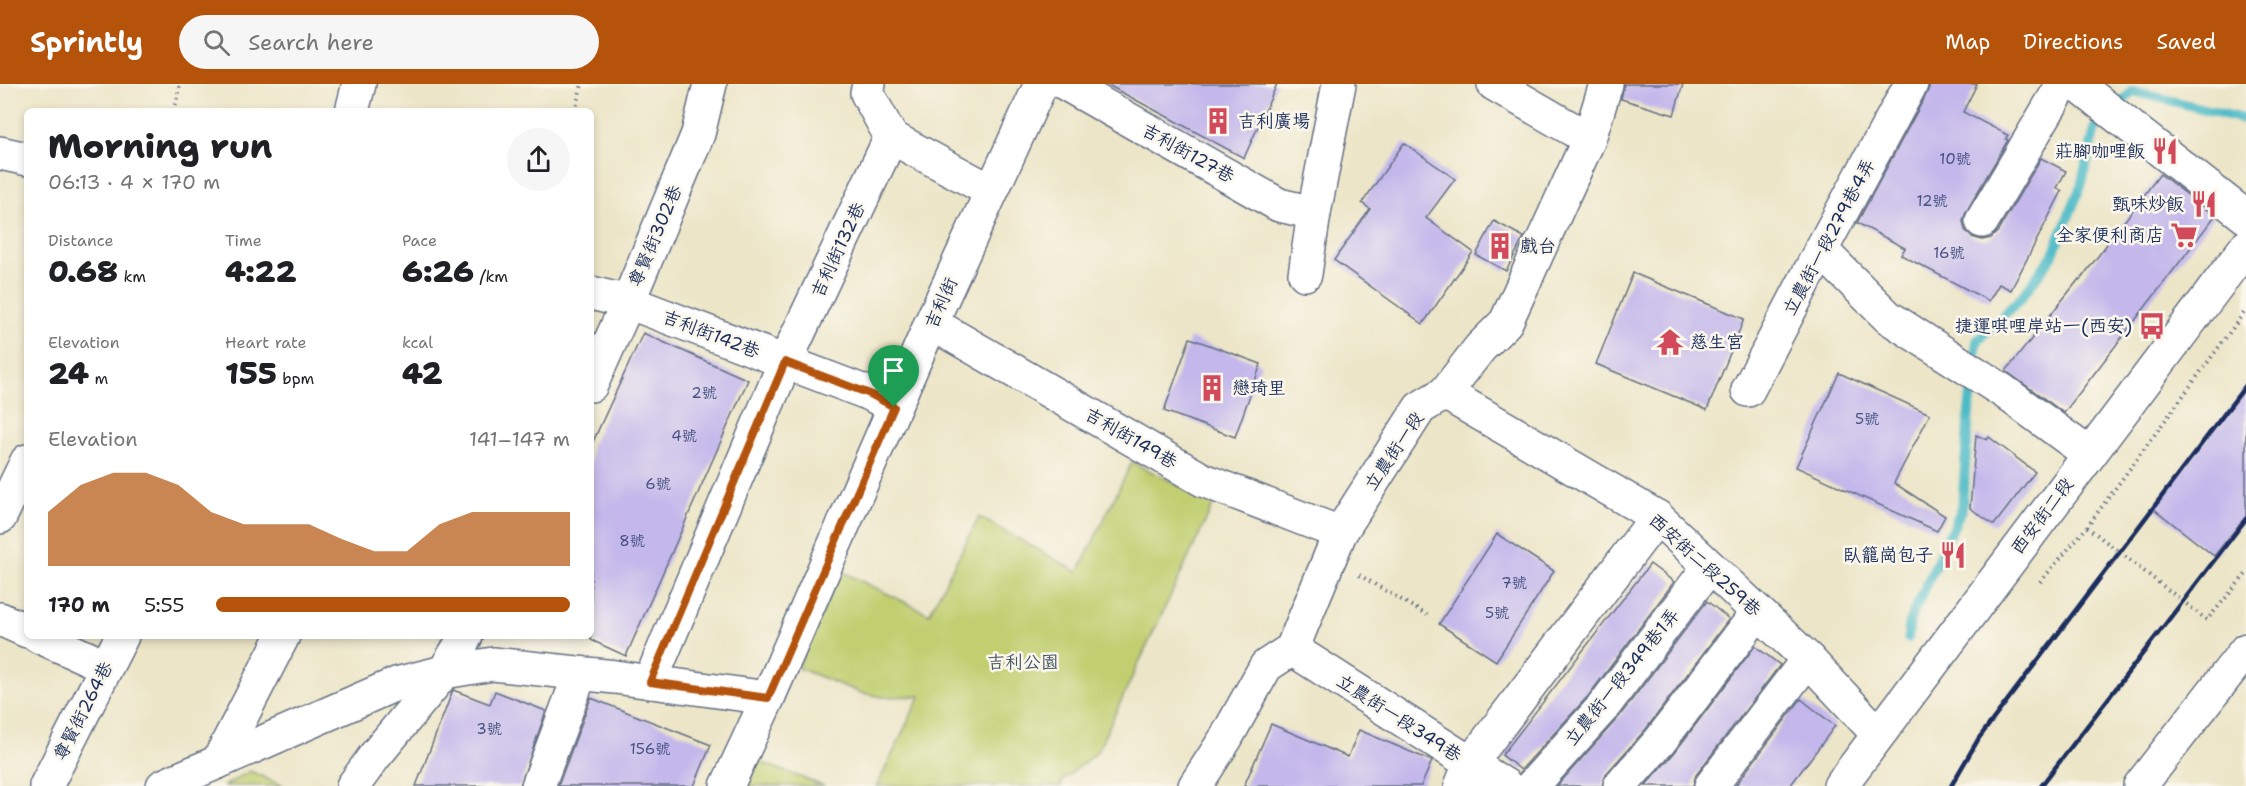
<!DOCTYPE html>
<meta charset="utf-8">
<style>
:root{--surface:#fff;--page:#f6f6f6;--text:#202124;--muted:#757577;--accent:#b45309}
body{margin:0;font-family:"Shantell Sans","LXGW WenKai TC",sans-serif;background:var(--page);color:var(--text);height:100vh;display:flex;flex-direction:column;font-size:22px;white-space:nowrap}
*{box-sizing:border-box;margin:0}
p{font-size:20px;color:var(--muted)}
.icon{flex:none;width:33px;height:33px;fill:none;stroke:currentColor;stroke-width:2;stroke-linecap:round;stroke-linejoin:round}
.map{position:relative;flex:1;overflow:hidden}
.panel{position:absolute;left:24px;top:24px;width:570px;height:531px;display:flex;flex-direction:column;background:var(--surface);border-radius:9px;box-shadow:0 3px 9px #0003}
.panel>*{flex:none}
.pin{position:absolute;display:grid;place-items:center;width:51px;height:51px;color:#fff;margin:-62px -26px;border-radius:50% 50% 50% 0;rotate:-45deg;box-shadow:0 0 6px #0007}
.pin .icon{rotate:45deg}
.round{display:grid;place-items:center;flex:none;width:63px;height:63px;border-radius:32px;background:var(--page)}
.summary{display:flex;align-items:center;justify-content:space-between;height:102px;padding:0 24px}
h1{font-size:33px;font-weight:800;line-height:45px}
.figures{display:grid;grid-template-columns:repeat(3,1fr);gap:9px;height:102px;padding:6px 24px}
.figures div{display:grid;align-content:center}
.figures b{font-size:30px;font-weight:800}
.figures small{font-size:16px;font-weight:400}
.figures p{font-size:16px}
.chart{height:168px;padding:12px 24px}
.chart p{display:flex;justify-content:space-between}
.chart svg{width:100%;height:108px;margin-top:6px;fill:var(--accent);opacity:.7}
ul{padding:0 24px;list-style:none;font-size:20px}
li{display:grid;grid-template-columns:96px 72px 1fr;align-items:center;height:45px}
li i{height:15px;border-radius:8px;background:var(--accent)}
header{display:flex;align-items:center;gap:36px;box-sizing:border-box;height:84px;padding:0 30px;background:var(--accent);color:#fff}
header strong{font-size:28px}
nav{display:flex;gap:33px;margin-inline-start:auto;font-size:21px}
.search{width:420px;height:54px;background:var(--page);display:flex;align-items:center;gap:15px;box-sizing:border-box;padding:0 21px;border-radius:33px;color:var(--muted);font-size:22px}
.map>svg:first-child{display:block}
.green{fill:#c1cf71;stroke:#6e7f68;stroke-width:1.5}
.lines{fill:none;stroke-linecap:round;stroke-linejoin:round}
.stream{stroke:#4dbbc7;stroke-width:10}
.building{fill:#c3b7eb}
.minor-casing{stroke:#646f83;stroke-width:36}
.path{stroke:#646f83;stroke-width:4;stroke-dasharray:1.5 4.5;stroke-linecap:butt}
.minor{stroke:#fff;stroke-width:33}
.rail{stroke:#1b2f5e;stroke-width:4.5}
.route-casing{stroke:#fff;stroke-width:12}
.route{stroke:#b45309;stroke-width:8}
.labels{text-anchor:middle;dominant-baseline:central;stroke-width:5;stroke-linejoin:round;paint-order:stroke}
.number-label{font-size:15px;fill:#455181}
.poi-label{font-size:18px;fill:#1b2f5e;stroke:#fbf7ec;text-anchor:end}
.street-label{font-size:18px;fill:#1b2f5e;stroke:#fbf7ec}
.park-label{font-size:18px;fill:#445763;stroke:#fbf7ec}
</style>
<header>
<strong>Sprintly</strong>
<div class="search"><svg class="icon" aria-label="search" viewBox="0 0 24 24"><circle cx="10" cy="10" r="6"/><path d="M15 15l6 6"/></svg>Search here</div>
<nav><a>Map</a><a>Directions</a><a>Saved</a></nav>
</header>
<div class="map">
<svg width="2246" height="702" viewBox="0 0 2246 702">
<rect width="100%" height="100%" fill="#fbf7ec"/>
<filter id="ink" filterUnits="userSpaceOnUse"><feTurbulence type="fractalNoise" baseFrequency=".0167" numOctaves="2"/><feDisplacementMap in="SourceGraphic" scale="12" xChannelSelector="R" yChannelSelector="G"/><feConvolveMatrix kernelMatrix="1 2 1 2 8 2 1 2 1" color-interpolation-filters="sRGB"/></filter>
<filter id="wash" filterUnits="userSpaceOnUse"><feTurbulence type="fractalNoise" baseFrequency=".008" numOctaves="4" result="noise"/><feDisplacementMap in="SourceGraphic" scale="24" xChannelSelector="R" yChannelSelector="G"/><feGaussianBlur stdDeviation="1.35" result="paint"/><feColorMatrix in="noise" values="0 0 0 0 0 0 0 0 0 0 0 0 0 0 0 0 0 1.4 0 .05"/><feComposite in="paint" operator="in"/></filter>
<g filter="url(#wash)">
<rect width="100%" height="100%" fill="#ece5c7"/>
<g class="green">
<polygon points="1132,378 1214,419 1097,668 1063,696 1061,702 877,702 920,612 883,613 861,609 798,584 841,487 929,530 979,433 1078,488"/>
<polygon points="758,677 824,702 748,702"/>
<polygon points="250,687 283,702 224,702"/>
</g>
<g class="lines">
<polyline class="stream" points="1908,554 1910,536 1962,424 1969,327 1977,257 2021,214 2052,172 2081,102 2095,45 2133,7 2243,35 2246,34"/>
</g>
<g id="blocks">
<g class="building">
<polygon points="1106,0 1277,0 1244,74"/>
<polygon points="1624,0 1683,0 1674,31 1621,15"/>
<polygon points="1930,0 1977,0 1963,28 2008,51 2006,55 2008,56 1966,128 1963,137 1965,146 1972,153 1982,156 1991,154 1998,147 2041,74 2066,87 2057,104 2062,107 2011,206 1999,200 1989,217 1901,171 1905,164 1857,139 1927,9"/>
<polygon points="1404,59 1455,95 1426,134 1473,168 1423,240 1334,176 1370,125 1362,119"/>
<polygon points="2160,90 2215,132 2064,329 2006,287 2079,195 2080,196"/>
<polygon points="1494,137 1524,153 1506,187 1476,171"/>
<polygon points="1633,189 1744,235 1707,326 1596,280"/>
<polygon points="643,249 748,296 626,572 591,556 591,362"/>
<polygon points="1190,254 1261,280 1235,353 1164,327"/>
<polygon points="1839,289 1930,330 1894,399 1945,432 1937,447 1796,383"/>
<polygon points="2246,304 2246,432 2214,472 2153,424"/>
<polygon points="1976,351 1987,356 1989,353 2035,388 1994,441 1970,424"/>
<polygon points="1497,450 1554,487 1496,577 1439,540"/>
<polygon points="1650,480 1674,498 1589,611 1521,686 1502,671"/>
<polygon points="1707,517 1729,535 1646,645 1606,690 1602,702 1557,702 1618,634"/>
<polygon points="1755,562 1780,581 1696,691 1693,702 1645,702 1675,668"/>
<polygon points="453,606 490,620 495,607 546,627 520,702 416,702"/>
<polygon points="591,614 711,661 694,702 558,702"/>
<polygon points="1801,615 1835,642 1790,702 1735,702"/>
<polygon points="1271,640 1348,673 1359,646 1432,677 1421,702 1244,702"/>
</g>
</g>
</g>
<g filter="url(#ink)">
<use href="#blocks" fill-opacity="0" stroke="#646f83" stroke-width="1.5"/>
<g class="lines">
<defs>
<g id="minor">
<polyline points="869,0 867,9 891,53 991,107"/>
<polyline points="1066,0 1279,121 1314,129"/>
<polyline points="1494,0 1589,55"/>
<polyline points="2076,0 2246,133"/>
<polyline points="352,27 359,0"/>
<polyline points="0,69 27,75"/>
<polyline points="1982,137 2063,0"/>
<polyline points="1821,166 1888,233 2003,307 2089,370"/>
<polyline points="1305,190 1314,129 1339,0"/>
<polyline points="591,209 628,218 870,310 894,323"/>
<polyline points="931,239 1203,396 1340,449"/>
<polyline points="591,301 628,218 698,50 710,0"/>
<polyline points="1748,306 1821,166 1911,0"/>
<polyline points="1445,309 1657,433 1808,575 1878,650"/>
<polyline points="0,433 27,377"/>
<polyline points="0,535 27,547"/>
<polyline points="38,552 105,582"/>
<polyline points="1292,565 1506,702"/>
<polyline points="650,598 785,278 891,53"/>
<polyline points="218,678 283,552"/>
<polyline points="46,702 122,552"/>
<polyline points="163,702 396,600 444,588 493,580 615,593 768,614"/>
<polyline points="353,702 374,673 444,588 466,552"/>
<polyline points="538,702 580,590"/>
<polyline points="727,702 768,614 931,239 1041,0"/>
<polyline points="1195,702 1226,654 1266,582 1292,565 1340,449 1420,324 1445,309 1480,264 1506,238 1589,55 1606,0"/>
<polyline points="1461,702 1470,680 1657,433"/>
<polyline points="1532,702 1603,623 1709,483"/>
<polyline points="1620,702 1660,657 1758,528"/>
<polyline points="1711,702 1808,575"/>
<polyline points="1840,702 2246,163"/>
<polyline points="2140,702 2246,566"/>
</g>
</defs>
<use href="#minor" class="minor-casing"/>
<g class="path">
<polyline points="174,27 180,0"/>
<polyline points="575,27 582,0"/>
<polyline points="2087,443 2207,536 2246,490"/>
<polyline points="1359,491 1427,531"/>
<polyline points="2040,498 2087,443 2246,226"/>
</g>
<use href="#minor" class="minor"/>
<g class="rail">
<polyline points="1951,702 1979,654 2246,301"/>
<polyline points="2041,702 2246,435"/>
</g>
</g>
</g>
<g class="lines" filter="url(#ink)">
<defs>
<polygon id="route" points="785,278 870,310 894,323 768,614 650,598"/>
</defs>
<use href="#route" class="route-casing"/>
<use href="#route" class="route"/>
</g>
<defs>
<symbol id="building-bare" viewBox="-9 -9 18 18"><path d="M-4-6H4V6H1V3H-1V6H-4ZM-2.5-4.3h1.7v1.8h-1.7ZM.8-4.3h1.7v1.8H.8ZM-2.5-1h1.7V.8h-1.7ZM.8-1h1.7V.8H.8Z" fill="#d1495b" stroke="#fbf7ec" stroke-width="2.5" paint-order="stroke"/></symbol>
<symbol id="restaurant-bare" viewBox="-9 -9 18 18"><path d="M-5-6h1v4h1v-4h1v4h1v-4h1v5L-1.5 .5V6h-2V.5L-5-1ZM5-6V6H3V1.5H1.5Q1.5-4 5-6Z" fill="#d1495b" stroke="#fbf7ec" stroke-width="2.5" paint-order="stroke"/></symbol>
<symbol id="supermarket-bare" viewBox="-9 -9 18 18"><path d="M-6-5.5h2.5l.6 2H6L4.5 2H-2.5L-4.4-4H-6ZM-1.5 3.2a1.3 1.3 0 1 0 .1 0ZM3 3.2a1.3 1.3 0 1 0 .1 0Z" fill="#d1495b" stroke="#fbf7ec" stroke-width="2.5" paint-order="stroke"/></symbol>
<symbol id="bus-bare" viewBox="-9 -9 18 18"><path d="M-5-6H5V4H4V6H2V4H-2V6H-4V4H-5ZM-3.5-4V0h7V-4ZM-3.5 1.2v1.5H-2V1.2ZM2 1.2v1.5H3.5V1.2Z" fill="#d1495b" stroke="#fbf7ec" stroke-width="2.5" paint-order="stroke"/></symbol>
<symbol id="temple-bare" viewBox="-9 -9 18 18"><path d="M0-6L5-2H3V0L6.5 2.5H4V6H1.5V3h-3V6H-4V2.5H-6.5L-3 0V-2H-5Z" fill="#d1495b" stroke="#fbf7ec" stroke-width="2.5" paint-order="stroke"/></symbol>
</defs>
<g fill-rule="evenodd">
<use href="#building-bare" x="1199" y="18" width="38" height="38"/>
<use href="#restaurant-bare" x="2146" y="48" width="38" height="38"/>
<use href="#restaurant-bare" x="2185" y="101" width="38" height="38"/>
<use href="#supermarket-bare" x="2165" y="132" width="38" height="38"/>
<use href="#building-bare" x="1481" y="143" width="38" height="38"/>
<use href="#bus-bare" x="2133" y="223" width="38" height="38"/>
<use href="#temple-bare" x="1651" y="239" width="38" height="38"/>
<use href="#building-bare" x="1193" y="285" width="38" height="38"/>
<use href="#restaurant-bare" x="1934" y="452" width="38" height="38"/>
</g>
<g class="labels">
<g class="number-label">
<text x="1955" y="75">10號</text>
<text x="1932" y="117">12號</text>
<text x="1949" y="169">16號</text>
<text x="704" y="309">2號</text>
<text x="1867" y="335">5號</text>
<text x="684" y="352">4號</text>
<text x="658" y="400">6號</text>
<text x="632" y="457">8號</text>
<text x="1514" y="499">7號</text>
<text x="1497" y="529">5號</text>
<text x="489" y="645">3號</text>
<text x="650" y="665">156號</text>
</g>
<g class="poi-label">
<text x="1238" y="37" text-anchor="start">吉利廣場</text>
<text x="2145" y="67">莊腳咖哩飯</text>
<text x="2184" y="120">甄味炒飯</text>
<text x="2164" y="151">全家便利商店</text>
<text x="1520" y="162" text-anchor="start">戲台</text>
<text x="2132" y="242">捷運唭哩岸站一(西安)</text>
<text x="1690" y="258" text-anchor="start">慈生宮</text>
<text x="1232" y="304" text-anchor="start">戀琦里</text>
<text x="1933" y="471">臥籠崗包子</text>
</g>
<g class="street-label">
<text transform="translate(1188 69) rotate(29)">吉利街127巷</text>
<text transform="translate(655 152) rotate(-67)">尊賢街302巷</text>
<text transform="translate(1829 153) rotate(-62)">立農街一段279巷4弄</text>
<text transform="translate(838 166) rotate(-65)">吉利街132巷</text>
<text transform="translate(941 219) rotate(-66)">吉利街</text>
<text transform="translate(711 250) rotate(21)">吉利街142巷</text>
<text transform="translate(1131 354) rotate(30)">吉利街149巷</text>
<text transform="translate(1394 367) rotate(-56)">立農街一段</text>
<text transform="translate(2042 432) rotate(-53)">西安街二段</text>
<text transform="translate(1705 481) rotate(42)">西安街二段259巷</text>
<text transform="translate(1622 593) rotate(-51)">立農街一段349巷1弄</text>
<text transform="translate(83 627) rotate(-63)">尊賢街264巷</text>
<text transform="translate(1399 634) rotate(33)">立農街一段349巷</text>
</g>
<g class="park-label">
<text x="1023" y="578">吉利公園</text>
</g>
</g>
</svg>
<div class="pin" style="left:894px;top:323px;background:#1e9e55"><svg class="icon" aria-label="arrive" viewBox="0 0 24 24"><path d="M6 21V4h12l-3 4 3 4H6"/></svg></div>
<section class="panel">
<div class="summary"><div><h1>Morning run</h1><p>06:13 · 4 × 170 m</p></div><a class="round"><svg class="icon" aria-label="share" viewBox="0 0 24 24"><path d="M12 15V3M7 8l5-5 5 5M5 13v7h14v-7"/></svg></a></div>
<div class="figures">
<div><p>Distance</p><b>0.68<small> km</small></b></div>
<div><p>Time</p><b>4:22</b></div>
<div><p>Pace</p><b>6:26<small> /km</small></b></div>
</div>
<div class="figures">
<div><p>Elevation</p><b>24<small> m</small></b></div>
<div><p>Heart rate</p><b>155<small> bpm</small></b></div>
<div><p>kcal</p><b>42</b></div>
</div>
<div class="chart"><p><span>Elevation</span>141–147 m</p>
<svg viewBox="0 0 160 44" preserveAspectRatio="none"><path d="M0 44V22L10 11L20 6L30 6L40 11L50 22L60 27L70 27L80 27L90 33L100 38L110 38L120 27L130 22L140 22L150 22L160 22V44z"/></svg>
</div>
<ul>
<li><b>170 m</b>5:55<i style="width:100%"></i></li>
</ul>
</section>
</div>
